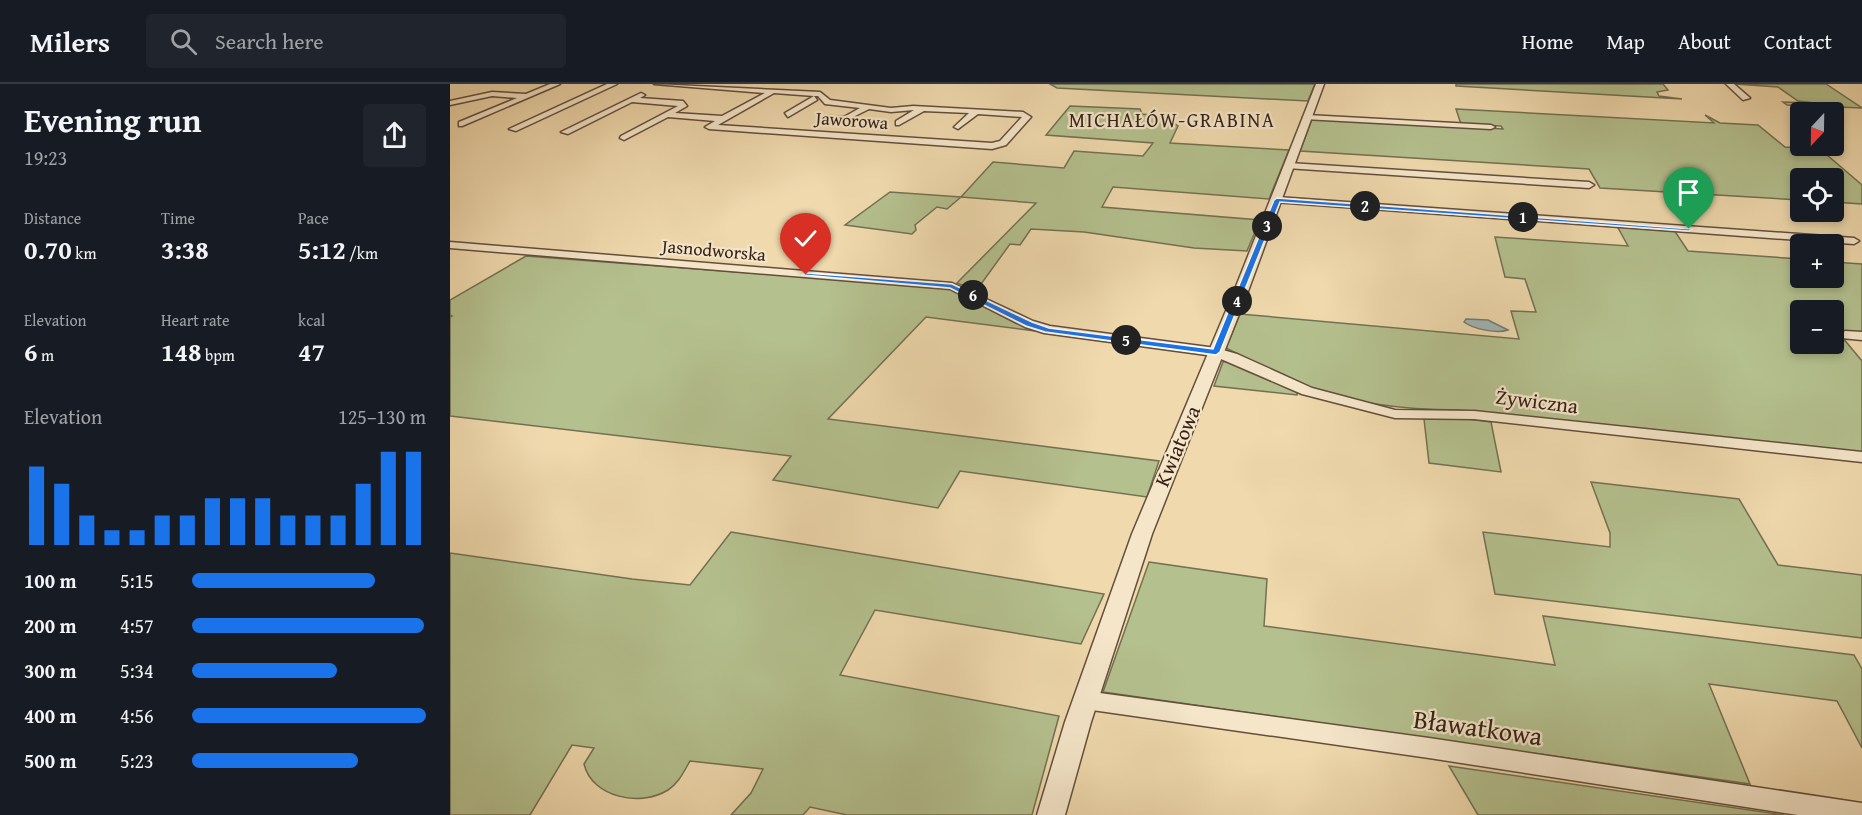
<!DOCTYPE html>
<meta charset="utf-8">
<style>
:root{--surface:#171b24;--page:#20242c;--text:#f1f3f6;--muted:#9ea1a6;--line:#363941;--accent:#1a73e8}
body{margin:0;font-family:"Gentium Book Plus",serif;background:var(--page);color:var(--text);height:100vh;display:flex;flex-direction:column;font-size:22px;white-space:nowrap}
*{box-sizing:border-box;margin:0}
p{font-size:20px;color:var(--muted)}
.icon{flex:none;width:33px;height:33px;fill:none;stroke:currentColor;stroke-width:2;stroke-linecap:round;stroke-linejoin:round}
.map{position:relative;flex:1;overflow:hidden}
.details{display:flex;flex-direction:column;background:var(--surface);width:450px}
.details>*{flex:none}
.needle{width:39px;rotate:202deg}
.buttons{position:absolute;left:1340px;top:18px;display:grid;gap:12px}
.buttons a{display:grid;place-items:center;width:54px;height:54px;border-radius:6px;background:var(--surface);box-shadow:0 3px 9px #0003;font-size:30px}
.pin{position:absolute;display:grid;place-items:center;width:51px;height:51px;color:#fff;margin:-62px -26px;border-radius:50% 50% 50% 0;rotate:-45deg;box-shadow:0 0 6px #0007}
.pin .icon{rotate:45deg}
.km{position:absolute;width:30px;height:30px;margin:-15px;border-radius:50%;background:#222;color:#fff;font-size:16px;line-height:30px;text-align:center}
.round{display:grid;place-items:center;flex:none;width:63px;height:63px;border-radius:6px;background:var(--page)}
.summary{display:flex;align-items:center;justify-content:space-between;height:102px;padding:0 24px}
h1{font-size:33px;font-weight:700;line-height:45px}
.stats{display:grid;grid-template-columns:repeat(3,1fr);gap:9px;height:102px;padding:6px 24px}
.stats div{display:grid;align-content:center}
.stats b{font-size:26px;font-weight:700}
.stats small{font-size:16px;font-weight:400}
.stats p{font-size:16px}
.chart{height:168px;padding:12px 24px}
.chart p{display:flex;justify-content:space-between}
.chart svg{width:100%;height:108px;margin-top:6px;stroke:var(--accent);stroke-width:6}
ul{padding:0 24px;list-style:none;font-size:20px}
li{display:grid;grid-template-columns:96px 72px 1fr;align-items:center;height:45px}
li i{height:15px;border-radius:8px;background:var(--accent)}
header{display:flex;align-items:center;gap:36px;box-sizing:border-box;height:84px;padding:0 30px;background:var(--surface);border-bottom:2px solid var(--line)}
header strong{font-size:28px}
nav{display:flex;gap:33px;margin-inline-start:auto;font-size:21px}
.search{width:420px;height:54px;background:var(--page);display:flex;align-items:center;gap:15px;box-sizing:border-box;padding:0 21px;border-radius:6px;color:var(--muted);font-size:22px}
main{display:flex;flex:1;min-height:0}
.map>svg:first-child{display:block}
.green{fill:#b4c08e;stroke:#747052;stroke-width:1.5;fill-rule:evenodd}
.water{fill:#9fb7b6;stroke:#757a76;stroke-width:1.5}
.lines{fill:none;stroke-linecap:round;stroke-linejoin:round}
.minor-casing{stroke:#644e3c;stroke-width:3}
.tertiary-casing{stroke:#644e3c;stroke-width:3}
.minor{fill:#f5e6ca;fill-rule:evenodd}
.tertiary{fill:#f5e6ca;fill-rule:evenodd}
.route{fill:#1a73e8;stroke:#fff;stroke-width:1.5}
.labels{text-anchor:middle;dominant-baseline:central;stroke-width:4.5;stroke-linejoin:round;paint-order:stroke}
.far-street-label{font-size:18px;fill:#351f16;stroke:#f5e6ca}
.far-quarter-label{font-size:20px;letter-spacing:1.5px;fill:#351f16;stroke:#f5e6ca}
.street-label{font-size:21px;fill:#351f16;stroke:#f5e6ca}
.near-street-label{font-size:26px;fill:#351f16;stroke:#f5e6ca}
</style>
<header>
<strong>Milers</strong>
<div class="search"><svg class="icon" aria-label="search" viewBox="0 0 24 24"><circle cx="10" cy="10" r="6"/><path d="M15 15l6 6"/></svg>Search here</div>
<nav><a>Home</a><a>Map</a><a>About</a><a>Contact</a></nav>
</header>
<main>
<section class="details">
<div class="summary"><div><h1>Evening run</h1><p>19:23</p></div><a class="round"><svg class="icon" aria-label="share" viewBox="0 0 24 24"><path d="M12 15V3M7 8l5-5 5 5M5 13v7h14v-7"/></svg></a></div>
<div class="stats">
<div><p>Distance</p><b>0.70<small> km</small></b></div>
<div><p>Time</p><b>3:38</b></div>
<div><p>Pace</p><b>5:12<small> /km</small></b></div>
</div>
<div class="stats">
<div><p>Elevation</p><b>6<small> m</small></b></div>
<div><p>Heart rate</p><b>148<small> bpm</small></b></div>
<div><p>kcal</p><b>47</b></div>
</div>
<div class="chart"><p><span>Elevation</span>125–130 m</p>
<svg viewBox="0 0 160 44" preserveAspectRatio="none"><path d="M5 44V12M15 44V19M25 44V32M35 44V38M45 44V38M55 44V32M65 44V32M75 44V25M85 44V25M95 44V25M105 44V32M115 44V32M125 44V32M135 44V19M145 44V6M155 44V6"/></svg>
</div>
<ul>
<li><b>100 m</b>5:15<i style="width:78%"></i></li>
<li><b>200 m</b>4:57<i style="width:99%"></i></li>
<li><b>300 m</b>5:34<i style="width:62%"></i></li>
<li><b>400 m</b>4:56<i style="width:100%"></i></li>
<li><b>500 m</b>5:23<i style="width:71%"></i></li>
</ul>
</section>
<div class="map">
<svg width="1412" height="731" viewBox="0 0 1412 731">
<rect width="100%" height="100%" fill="#efd9ad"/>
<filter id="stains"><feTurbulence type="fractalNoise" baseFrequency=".00333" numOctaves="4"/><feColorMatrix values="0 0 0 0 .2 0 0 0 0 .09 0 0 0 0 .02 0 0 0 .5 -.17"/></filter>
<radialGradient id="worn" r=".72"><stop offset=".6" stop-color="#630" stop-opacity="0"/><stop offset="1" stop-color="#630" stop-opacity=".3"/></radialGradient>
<g class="green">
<polygon points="600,0 865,0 858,17 607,4"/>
<polygon points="1006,0 1213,0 1218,6 1207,8 1209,12 1232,15 1006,2"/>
<polygon points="1285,0 1376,0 1412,24 1337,21 1333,18 1365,19 1348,17 1328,3"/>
<polygon points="620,22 690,25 692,30 715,33 728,42 720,59 839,66 819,115 663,103 652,123 810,136 797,167 744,164 634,148 581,145 570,161 560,160 526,207 507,199 586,119 511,113 497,125 487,123 465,141 466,146 462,150 395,141 440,108 511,113 543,78 614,84 624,67 693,72 703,59 596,51"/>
<polygon points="1006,25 1264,39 1255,31 1270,39 1308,41 1335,63 1370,65 1412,101 1412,120 1383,118 1383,94 1350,94 1350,116 1150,104 1139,85 850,67 862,35 1053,45 1051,42 1011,40"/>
<path d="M1167,142L1224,146L1238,167L1350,175V194H1383V178L1412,180V248L1387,247L1412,277V370L1010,326C958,326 905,321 856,302C828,291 802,277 776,264L790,230L1069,255L1061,227L1086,228L1075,195L1055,193L1045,153L1178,162ZM1350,226H1383V260H1350Z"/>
<polygon points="76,172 502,204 585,247 476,233 378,335 709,377 697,413 510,387 488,424 323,396 341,372 0,332 0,233 2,232 0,231 0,216"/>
<polygon points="778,277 847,307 847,311 764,302 773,278"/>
<polygon points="1010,334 1041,338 1051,388 979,379 974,335"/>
<polygon points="1141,398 1289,415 1328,481 1412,491 1412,554 1045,510 1033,448 1160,463 1160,449"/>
<path d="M281,448L654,510L631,560L425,526L390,591L609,632L582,731H397L360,723L353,731H281L301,709L313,685L240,677C234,687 229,699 218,706C191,723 142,714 134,680L144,664L122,661L80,731H0V469L182,495L240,501Z"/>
<polygon points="699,478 817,495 814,542 1105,581 1093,532 1404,571 1412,585 1412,664 1387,617 1259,600 1300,700 653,608"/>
<polygon points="999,682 1334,731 1028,731"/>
</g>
<path class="water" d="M1016,235L1038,236L1058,246C1047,250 1023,245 1014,238Z"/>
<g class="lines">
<defs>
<g id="minor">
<polygon points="100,0 110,0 12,42 9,42 9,38 67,14 42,12 0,21 0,17 42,8 76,10"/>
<polygon points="157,0 167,0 66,47 59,45"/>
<path d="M204,0L370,8L380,16L441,24L463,22L573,28L581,33L556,61L542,65L259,45L255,43L265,37L218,33L174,56L170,54L171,52L228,22L182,18L118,50L111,48L191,9L195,11L190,14L233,17L237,22L225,29L272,32L315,9ZM324,9L364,12L335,29L338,33L367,16L364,12H368L375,20L410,24L394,33L376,32L375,34L395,37L419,25L441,28L464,26L446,37V41H449L474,27L519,29L504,43L508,45L528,30L572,33L550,57L542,59L268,41Z"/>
<polygon points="1276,0 1284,0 1300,14 1293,16"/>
<polygon points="857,31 1041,41 1045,43 1041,45 854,35 853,33"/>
<polygon points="839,79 1139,98 1144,101 1139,104 836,84 835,82"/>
<polygon points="827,113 1404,154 1409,157 1404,160 824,118 824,114"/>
<polygon points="0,158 502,199 583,237 600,242 766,264 787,270 862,304 945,326 1024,327 1412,368 1412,378 1024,335 945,334 852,310 764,272 594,249 575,243 500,205 0,164"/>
<polygon points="1395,247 1412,248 1412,256 1391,254 1389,251"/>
<polygon points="635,607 979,654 1412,719 1412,731 1348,731 979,674 635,625 628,622 625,616 628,610"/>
</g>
<polygon id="tertiary" points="866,0 874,0 797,210 702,450 641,638 615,731 587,731 615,638 682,450 783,210"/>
</defs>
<use href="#minor" class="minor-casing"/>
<use href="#tertiary" class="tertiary-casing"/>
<use href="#minor" class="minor"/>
<use href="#tertiary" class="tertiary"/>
</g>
<polygon class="route" points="827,114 1242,145 1239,147 830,118 770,268 766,271 595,248 576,242 500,204 353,191 356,189 502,200 582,238 599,244 763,265 824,116"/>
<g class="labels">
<g class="far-street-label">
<text transform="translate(402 36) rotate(4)">Jaworowa</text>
<text transform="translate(264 166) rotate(5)">Jasnodworska</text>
</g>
<g class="far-quarter-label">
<text x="722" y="35">MICHAŁÓW-GRABINA</text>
</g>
<g class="street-label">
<text transform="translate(1087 317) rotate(7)">Żywiczna</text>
<text transform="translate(727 362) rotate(-67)">Kwiatowa</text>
</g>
<g class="near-street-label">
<text transform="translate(1028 643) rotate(8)">Bławatkowa</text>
</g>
</g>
<rect width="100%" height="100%" filter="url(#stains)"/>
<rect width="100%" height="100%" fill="url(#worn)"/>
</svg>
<div class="buttons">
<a><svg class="needle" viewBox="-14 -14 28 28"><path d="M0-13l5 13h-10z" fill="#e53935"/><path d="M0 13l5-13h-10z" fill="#9ea1a6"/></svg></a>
<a><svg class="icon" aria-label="locate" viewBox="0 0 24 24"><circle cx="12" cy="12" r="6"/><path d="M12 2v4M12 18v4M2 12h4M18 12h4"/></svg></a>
<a>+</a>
<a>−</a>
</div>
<div class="pin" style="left:1239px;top:145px;background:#1e9e55"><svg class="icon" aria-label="arrive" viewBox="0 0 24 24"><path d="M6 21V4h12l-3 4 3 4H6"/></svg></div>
<div class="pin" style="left:356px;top:191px;background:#d93025"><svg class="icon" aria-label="check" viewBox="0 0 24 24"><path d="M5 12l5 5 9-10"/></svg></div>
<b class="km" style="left:1073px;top:133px">1</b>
<b class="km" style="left:915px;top:122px">2</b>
<b class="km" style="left:817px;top:142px">3</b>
<b class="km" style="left:787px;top:217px">4</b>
<b class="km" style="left:676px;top:256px">5</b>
<b class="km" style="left:523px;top:211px">6</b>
</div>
</main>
